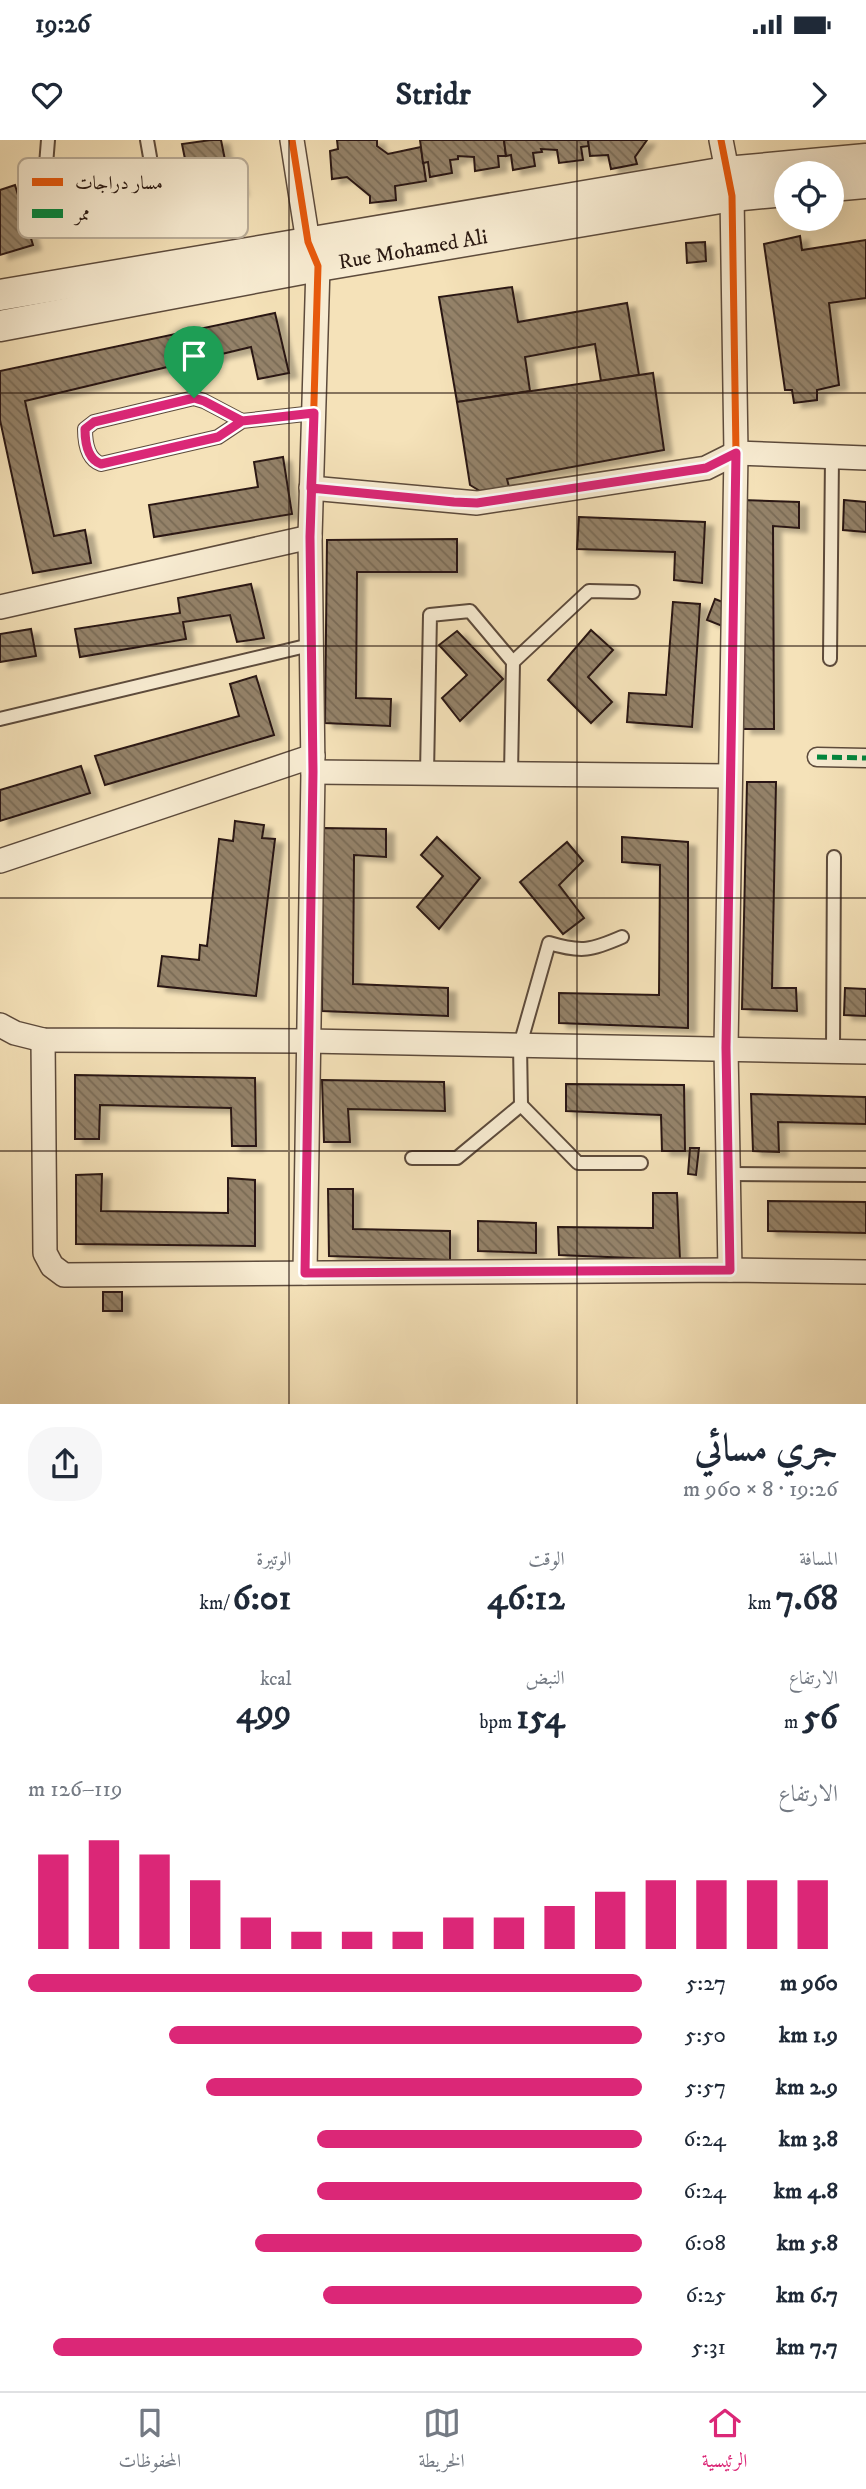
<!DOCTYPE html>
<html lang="ar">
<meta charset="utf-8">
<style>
:root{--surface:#fff;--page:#f6f6f7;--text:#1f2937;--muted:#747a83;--line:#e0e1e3;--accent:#db2777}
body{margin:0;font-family:"IM FELL DW Pica",Amiri,serif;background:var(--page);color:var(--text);direction:rtl;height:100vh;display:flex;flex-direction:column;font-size:26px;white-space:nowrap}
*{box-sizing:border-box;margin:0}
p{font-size:23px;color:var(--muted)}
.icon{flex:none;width:38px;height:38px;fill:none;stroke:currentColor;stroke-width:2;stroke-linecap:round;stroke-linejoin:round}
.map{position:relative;height:1264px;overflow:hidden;direction:ltr}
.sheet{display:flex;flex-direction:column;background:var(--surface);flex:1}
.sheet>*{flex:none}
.fabs{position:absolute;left:774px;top:21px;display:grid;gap:14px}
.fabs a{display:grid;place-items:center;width:70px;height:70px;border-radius:50%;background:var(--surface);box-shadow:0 7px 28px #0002;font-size:35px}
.pin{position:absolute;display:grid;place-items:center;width:60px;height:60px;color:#fff;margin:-72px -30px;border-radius:50% 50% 50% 0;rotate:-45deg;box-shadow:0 0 7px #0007}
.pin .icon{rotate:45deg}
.round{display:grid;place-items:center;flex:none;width:74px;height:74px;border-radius:28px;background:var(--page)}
.head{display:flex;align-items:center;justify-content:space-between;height:119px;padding:0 28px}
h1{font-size:38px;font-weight:800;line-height:52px}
.figures{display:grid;grid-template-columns:repeat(3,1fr);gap:10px;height:119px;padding:7px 28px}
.figures div{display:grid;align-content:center}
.figures b{font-size:35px;font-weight:800}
.figures small{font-size:19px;font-weight:400}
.figures p{font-size:19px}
.chart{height:196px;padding:14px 28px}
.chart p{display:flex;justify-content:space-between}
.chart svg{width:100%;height:126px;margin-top:7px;stroke:var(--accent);stroke-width:6}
ul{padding:0 28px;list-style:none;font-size:23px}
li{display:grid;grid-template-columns:112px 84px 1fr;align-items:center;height:52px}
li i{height:18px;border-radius:9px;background:var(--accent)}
.status{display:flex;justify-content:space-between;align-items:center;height:49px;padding:0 35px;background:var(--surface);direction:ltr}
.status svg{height:19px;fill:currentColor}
header{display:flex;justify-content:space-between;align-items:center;height:91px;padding:0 28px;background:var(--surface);font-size:32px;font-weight:800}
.tab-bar{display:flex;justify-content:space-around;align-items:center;height:98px;border-top:2px solid var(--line);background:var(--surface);font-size:19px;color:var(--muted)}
.tab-bar a{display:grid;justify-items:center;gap:4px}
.tab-bar .active{color:var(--accent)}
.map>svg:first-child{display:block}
.building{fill:url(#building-back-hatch);stroke:#2a1912;stroke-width:2;filter:url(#shadow)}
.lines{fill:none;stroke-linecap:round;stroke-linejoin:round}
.service-casing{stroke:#5d4b3c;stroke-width:16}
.pedestrian-casing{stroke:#5d4b3c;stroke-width:21}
.minor-casing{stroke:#5d4b3c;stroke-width:26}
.tertiary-casing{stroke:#5d4b3c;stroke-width:33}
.service{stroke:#f8ecd2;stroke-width:12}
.pedestrian{stroke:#f8ecd2;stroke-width:18}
.minor{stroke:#f8ecd2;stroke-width:23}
.tertiary{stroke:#f8ecd2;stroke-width:30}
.quiet{stroke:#00873e;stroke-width:5;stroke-dasharray:10 5;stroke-linecap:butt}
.cycleway-casing{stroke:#f8ecd2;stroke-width:11}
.cycleway{stroke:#e8590c;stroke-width:7}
.route-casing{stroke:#fff;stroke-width:14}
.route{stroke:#db2777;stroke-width:9}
.grid{fill:none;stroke:#2a1912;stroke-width:2;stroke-opacity:0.55}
.labels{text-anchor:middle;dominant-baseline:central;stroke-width:7;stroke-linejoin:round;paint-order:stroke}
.street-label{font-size:21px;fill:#2a1912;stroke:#f8ecd2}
.key{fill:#f8ecd2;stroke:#baad98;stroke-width:2}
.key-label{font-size:19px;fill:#2a1912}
</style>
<div class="status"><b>19:26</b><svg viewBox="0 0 49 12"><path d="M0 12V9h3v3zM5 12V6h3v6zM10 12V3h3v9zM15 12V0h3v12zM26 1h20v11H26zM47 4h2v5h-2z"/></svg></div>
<header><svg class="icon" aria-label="forward" viewBox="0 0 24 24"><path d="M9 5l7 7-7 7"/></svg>Stridr<svg class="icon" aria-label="heart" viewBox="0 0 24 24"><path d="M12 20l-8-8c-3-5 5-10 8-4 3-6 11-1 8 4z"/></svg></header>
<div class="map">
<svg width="866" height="1264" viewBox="0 0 866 1264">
<defs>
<pattern id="building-back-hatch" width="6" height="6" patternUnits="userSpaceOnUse" patternTransform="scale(1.75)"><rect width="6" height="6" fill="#948269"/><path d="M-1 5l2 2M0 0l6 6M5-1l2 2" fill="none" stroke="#796a55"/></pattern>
<filter id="shadow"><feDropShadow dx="8" dy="4.5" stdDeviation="2" flood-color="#0004"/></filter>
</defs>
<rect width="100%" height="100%" fill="#f5e2b9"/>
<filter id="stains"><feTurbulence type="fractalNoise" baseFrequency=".00286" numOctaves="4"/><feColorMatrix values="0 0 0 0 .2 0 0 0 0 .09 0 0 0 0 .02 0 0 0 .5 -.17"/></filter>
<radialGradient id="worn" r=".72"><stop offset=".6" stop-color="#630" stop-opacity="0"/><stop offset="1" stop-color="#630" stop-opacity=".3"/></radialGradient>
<g class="building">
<polygon points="211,0 221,0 226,25 234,23 240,51 226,53 210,78 211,86 185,91 183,77 156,81 151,47 180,44 188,34 182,4"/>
<polygon points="337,0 377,0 377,6 388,14 421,7 426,41 395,46 396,60 370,63 370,56 347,37 332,39 330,11 338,9"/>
<polygon points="420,0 504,0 506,16 498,16 499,27 475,31 474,17 458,16 458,19 450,20 452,33 430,37 428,22 423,23"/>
<polygon points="504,0 588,0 589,6 581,7 583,20 559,23 557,10 541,9 542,12 533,13 535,26 513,30 511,15 506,16"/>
<polygon points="588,0 647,0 635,17 637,24 611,29 608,15 590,16"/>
<polygon points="15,45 33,105 0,115 0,50"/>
<polygon points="800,96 802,110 866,100 866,158 829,163 839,245 817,250 817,260 794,263 792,250 785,250 764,104"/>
<polygon points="705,102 706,121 687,123 686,103"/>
<polygon points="512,147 518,182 627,163 639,235 601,241 595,204 525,217 530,251 457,262 439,157"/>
<polygon points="275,173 289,233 258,239 251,207 25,261 54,396 85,390 91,423 33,433 0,280 0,231"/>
<polygon points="653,233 664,310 507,339 509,347 480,351 470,345 457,262"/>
<polygon points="283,317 292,374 154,397 149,365 258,347 254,322"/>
<polygon points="742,360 799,362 799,388 773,386 774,589 743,589"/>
<polygon points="844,360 866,362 866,392 843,390"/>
<polygon points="579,377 705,382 702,443 674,440 675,412 577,409"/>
<polygon points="457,399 457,432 357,432 356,558 391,559 390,586 325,583 327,400"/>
<polygon points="251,444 264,498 237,502 230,475 183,482 186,499 80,517 75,489 180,473 178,458"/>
<polygon points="715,459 738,468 730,489 707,480"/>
<polygon points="673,462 700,464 692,587 627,582 629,553 666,555"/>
<polygon points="31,489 36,516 0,522 0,494"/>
<polygon points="591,490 613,510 588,537 612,562 591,583 548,540"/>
<polygon points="457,491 503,539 460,581 442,558 467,535 439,505"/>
<polygon points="256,536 274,595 105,645 95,616 239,576 230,544"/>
<polygon points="81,626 90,653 0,681 0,650"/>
<polygon points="747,642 776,642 772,848 796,848 797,871 742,869"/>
<polygon points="235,681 264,685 262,698 275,699 256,856 158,846 162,816 199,820 200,805 207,806 219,699 233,701"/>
<polygon points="323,688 386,689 386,717 354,715 353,844 448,848 448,876 322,871"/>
<polygon points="437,697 480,738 439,789 417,767 443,736 421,715"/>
<polygon points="622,697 688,702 688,888 559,883 559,853 659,855 660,725 622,722"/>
<polygon points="567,702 583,721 559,745 584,778 563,794 520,742"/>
<polygon points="845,848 866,849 866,876 844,875"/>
<polygon points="75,935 255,938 256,1006 232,1006 231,968 100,965 99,999 75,999"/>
<polygon points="322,940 444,942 445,971 348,969 350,1002 324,1002"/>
<polygon points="566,944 684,945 685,1011 662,1011 661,975 566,971"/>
<polygon points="751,954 866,957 866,984 778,982 779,1012 753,1011"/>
<polygon points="690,1008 699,1008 696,1035 688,1034"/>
<polygon points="102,1034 101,1071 228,1073 228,1038 255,1040 255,1106 76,1104 76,1035"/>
<polygon points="328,1049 353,1049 353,1089 450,1091 450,1120 329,1116"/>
<polygon points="653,1053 677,1053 680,1120 559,1115 558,1087 653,1088"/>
<polygon points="768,1061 866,1062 866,1093 768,1091"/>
<polygon points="478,1081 536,1083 536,1113 478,1111"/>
<rect x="103" y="1152" width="19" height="19"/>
</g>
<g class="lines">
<defs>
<g id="service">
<polyline points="147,0 150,17"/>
<polyline points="45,37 48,0"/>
<path d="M242,281L204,261L194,258L94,282L85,289C85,303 87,319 101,324L218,297L242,281L314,273"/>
<polyline points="830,519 832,317"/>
<polyline points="0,579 310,505"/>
<polyline points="427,633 430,475 470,471 513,522"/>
<polyline points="511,634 513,522 589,451 633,452"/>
<polyline points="833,911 834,717"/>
<path d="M521,965L520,905L549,803C582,813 592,810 622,797"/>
<polyline points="412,1018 457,1018 521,965 578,1023 641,1023"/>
<polyline points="729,1034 866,1035"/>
</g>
<polyline id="pedestrian" points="817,617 866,618"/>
<g id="minor">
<polyline points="292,0 308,102 318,126 310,397 313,632 305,1133"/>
<polyline points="721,0 732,56 736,313 726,908 730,1130"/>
<polyline points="311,348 477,363 706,328 736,313 866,318"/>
<polyline points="0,467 310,397"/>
<polyline points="313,632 729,636"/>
<polyline points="0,721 313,616"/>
<polyline points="0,885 15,893 43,900 308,901 866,912"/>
<polyline points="43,900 45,1113 52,1126 64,1135 730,1130 866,1132"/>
</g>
<g id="tertiary">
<polyline points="831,46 866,43"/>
<polyline points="0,155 726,32 866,19"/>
<polyline points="0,186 318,126 732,56 786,51"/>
</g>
</defs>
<use href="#service" class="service-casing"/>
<use href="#pedestrian" class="pedestrian-casing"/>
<use href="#minor" class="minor-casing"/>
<use href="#tertiary" class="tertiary-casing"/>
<use href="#service" class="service"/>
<use href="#pedestrian" class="pedestrian"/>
<use href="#minor" class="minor"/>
<use href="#tertiary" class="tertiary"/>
<polyline class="quiet" points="817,617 866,618"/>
<defs>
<g id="cycleway">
<polyline points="292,0 308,102 318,126 310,397 313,632 305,1133"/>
<polyline points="721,0 732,56 736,313 726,908 730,1130"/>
</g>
</defs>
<use href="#cycleway" class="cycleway-casing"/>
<use href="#cycleway" class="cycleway"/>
</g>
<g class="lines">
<defs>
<path id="route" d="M194,258L94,282L85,289C85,303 87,319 101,324L218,297L242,281L314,273L310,397L313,632L305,1133L730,1130L726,908L736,313L706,328L477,363L454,362L311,348L314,273L242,281L204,261L194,258"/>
</defs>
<use href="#route" class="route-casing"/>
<use href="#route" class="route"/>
</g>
<path class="grid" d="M289,0V1264M577,0V1264M0,253H866M0,506H866M0,758H866M0,1011H866"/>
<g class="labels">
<g class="street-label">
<text transform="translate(413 110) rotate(-10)">Rue Mohamed Ali</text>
</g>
</g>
<rect x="18" y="18" width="230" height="80" rx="10" class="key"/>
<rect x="32" y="38" width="31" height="8" fill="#e8590c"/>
<rect x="32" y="69" width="31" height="9" fill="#00873e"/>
<g class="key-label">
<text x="75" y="49">مسار دراجات</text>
<text x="75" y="80">ممر</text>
</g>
<rect width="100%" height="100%" filter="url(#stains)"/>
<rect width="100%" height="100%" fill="url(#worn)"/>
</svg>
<div class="fabs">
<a><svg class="icon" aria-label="locate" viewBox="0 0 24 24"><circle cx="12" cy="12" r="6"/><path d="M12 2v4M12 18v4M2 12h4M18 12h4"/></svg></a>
</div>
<div class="pin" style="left:194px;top:258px;background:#1e9e55"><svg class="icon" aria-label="arrive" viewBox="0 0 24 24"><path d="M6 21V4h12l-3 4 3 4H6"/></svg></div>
</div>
<section class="sheet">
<div class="head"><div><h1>جري مسائي</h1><p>19:26 · 8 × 960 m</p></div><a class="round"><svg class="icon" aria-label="share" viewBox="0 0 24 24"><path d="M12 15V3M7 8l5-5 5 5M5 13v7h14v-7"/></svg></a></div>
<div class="figures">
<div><p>المسافة</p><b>7.68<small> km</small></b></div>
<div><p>الوقت</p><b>46:12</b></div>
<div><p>الوتيرة</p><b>6:01<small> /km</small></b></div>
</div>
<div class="figures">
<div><p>الارتفاع</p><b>56<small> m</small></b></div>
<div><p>النبض</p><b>154<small> bpm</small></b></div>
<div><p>kcal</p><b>499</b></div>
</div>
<div class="chart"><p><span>الارتفاع</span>119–126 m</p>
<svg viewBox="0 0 160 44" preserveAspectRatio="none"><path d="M5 44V11M15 44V6M25 44V11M35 44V20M45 44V33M55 44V38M65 44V38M75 44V38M85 44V33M95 44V33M105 44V29M115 44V24M125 44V20M135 44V20M145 44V20M155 44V20"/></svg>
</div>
<ul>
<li><b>960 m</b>5:27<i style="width:100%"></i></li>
<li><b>1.9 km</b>5:50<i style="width:77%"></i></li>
<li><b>2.9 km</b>5:57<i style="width:71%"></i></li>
<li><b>3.8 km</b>6:24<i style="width:53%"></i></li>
<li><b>4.8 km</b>6:24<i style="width:53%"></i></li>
<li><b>5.8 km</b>6:08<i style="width:63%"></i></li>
<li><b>6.7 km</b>6:25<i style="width:52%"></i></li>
<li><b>7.7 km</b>5:31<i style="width:96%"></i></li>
</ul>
</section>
<nav class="tab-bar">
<a class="active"><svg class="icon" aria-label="home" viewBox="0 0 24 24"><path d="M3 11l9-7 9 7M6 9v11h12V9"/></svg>الرئيسية</a>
<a><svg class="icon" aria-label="map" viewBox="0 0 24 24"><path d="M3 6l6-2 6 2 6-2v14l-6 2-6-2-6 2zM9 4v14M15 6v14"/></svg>الخريطة</a>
<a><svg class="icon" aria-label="saved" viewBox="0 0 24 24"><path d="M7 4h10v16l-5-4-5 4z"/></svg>المحفوظات</a>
</nav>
